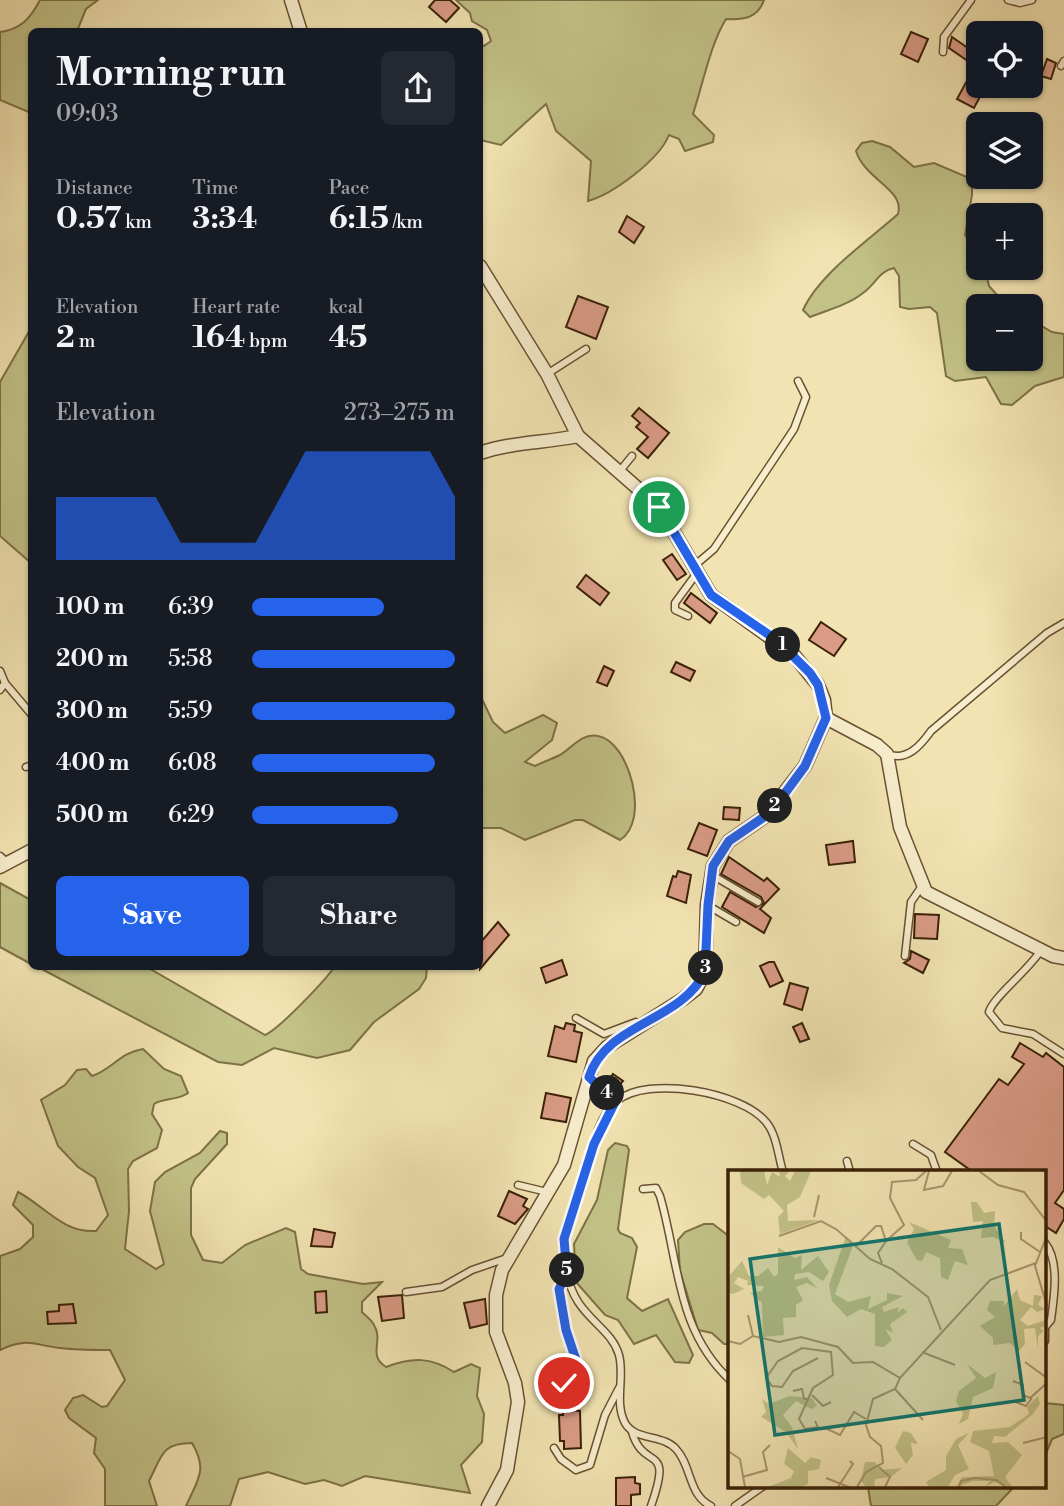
<!DOCTYPE html>
<meta charset="utf-8">
<style>
:root{--surface:#171b24;--page:#242831;--text:#f1f3f6;--muted:#9ea1a6;--accent:#2563eb}
body{margin:0;font-family:"Libre Bodoni",serif;background:var(--page);color:var(--text);height:100vh;display:flex;flex-direction:column;font-size:26px;white-space:nowrap}
*{box-sizing:border-box;margin:0}
p{font-size:23px;color:var(--muted)}
.icon{flex:none;width:38px;height:38px;fill:none;stroke:currentColor;stroke-width:2;stroke-linecap:round;stroke-linejoin:round}
.map{position:relative;flex:1;overflow:hidden}
.panel{position:absolute;left:28px;top:28px;width:455px;height:942px;display:flex;flex-direction:column;background:var(--surface);border-radius:10px;box-shadow:0 2px 5px #0004}
.panel>*{flex:none}
.fabs{position:absolute;left:966px;top:21px;display:grid;gap:14px}
.fabs a{display:grid;place-items:center;width:77px;height:77px;border-radius:10px;background:var(--surface);box-shadow:0 2px 5px #0004;font-size:35px}
.pin{position:absolute;display:grid;place-items:center;width:60px;height:60px;color:#fff;margin:-30px;border:4px solid #fff;border-radius:50%;box-shadow:0 2px 7px #0007}
.km{position:absolute;width:35px;height:35px;margin:-18px;border-radius:50%;background:#222;color:#fff;font-size:19px;line-height:35px;text-align:center}
.round{display:grid;place-items:center;flex:none;width:74px;height:74px;border-radius:10px;background:var(--page)}
.headline{display:flex;align-items:center;justify-content:space-between;height:119px;padding:0 28px}
h1{font-size:38px;font-weight:800;line-height:52px}
.stats{display:grid;grid-template-columns:repeat(3,1fr);gap:10px;height:119px;padding:7px 28px}
.stats div{display:grid;align-content:center}
.stats b{font-size:30px;font-weight:800}
.stats small{font-size:19px;font-weight:400}
.stats p{font-size:19px}
.chart{height:196px;padding:14px 28px}
.chart p{display:flex;justify-content:space-between}
.chart svg{width:100%;height:126px;margin-top:7px;fill:var(--accent);opacity:.7}
.button{display:flex;gap:14px;margin-top:auto;padding:14px 28px}
.button a{flex:1;height:80px;border-radius:10px;background:var(--accent);color:#fff;font-size:28px;font-weight:800;line-height:80px;text-align:center}
.button a+a{background:var(--page);color:var(--text)}
ul{padding:0 28px;list-style:none;font-size:23px}
li{display:grid;grid-template-columns:112px 84px 1fr;align-items:center;height:52px}
li i{height:18px;border-radius:9px;background:var(--accent)}
.map>svg:first-child{display:block}
.green{fill:#c2c287;stroke:#7e7147;stroke-width:2}
.building{fill:#da9c86;stroke:#3a2007;stroke-width:2}
.lines{fill:none;stroke-linecap:round;stroke-linejoin:round}
.service-casing{stroke:#685132;stroke-width:9}
.minor-casing{stroke:#685132;stroke-width:15}
.service{stroke:#f7edcd;stroke-width:6}
.minor{stroke:#f7edcd;stroke-width:12}
.route-casing{stroke:#fff;stroke-width:14}
.route{stroke:#2563eb;stroke-width:9}
.inset-road{fill:none;stroke:#a8966e;stroke-width:2}
.view{fill:#0f766e;fill-opacity:0.15;stroke:#0f766e;stroke-width:3.5}
.inset-edge{fill:none;stroke:#3a2007;stroke-width:3.5}
</style>
<div class="map">
<svg width="1064" height="1506" viewBox="0 0 1064 1506">
<rect width="100%" height="100%" fill="#f2e4b2"/>
<filter id="stains"><feTurbulence type="fractalNoise" baseFrequency=".00286" numOctaves="4"/><feColorMatrix values="0 0 0 0 .2 0 0 0 0 .09 0 0 0 0 .02 0 0 0 .5 -.17"/></filter>
<radialGradient id="worn" r=".72"><stop offset=".6" stop-color="#630" stop-opacity="0"/><stop offset="1" stop-color="#630" stop-opacity=".3"/></radialGradient>
<g class="green">
<path d="M40,0H98L86,9L77,31L32,32L31,113L0,100V32C21,29 30,19 40,0Z"/>
<path d="M456,0H764C758,18 744,20 726,19C710,45 703,84 693,114L714,135L713,142L685,151L679,139L669,135C659,160 613,194 588,201L591,161L556,131L546,104L501,145L480,140V43L484,46L491,41L487,30L472,21L470,13Z"/>
<path d="M872,141L890,147L914,167L934,163L967,177L972,185V195L965,235L978,253V268H985L989,286L1007,306H978V359H1031V320L1052,332L1064,334V377L1035,386L1012,405L1001,404L986,377L955,381L946,376L937,313L930,307L909,309L900,307L899,276L894,268C879,271 875,285 863,293C848,305 828,310 810,317L803,310C819,274 869,240 898,214C905,189 865,180 856,151L862,143Z"/>
<polygon points="31,328 31,563 0,536 0,382"/>
<path d="M480,695L493,722L505,733L543,715L557,723L552,740L525,762L535,766C543,762 552,759 560,755C572,748 581,733 598,736C629,741 651,821 620,840L583,820H575L525,840L501,828H480Z"/>
<polygon points="0,883 31,900 31,964 0,947"/>
<path d="M36,966H145L265,1035C279,1029 325,981 335,966L427,967L426,978L419,989L374,1022L350,1050L317,1058L274,1048L242,1065L218,1062Z"/>
<path d="M143,1049L164,1069L181,1076L188,1093C177,1101 165,1097 154,1104L152,1114L162,1130L157,1148L133,1161L128,1169L129,1211L125,1249L156,1269L164,1264L150,1211L155,1182L165,1172L200,1153L220,1131L227,1133V1144L195,1179L191,1188V1235L203,1260L222,1263L245,1245L286,1228L295,1232L301,1269L308,1274L363,1284L382,1282L362,1302V1312C366,1316 372,1320 374,1325C384,1341 367,1355 386,1367C412,1357 431,1357 454,1372L471,1364L480,1368L477,1396L484,1414L482,1442L461,1465L470,1493L365,1476L342,1486L324,1480L305,1484L268,1472L239,1479L230,1506H186C198,1479 208,1470 192,1443C161,1443 162,1456 149,1481L157,1506H105V1469L94,1453L96,1438L69,1418L65,1410L73,1398L83,1395L102,1407L107,1406L125,1380L110,1350C93,1350 76,1350 60,1348C34,1345 26,1337 0,1350V1256L20,1249L33,1237V1225L13,1205L18,1192C45,1206 62,1233 96,1231L108,1215L95,1178L78,1167L58,1146L41,1100L65,1085L77,1070L86,1069L92,1076C111,1070 121,1052 143,1049Z"/>
<polygon points="615,1143 627,1146 629,1150 618,1229 620,1233 632,1238 637,1247 627,1298 642,1311 668,1299 693,1355 689,1363 675,1362 656,1335 634,1344 618,1320 605,1315 576,1282 574,1244 597,1200 608,1150"/>
<polygon points="704,1224 713,1224 730,1237 730,1344 724,1344 712,1333 698,1330 680,1271 678,1240 685,1232"/>
<polygon points="1045,1403 1064,1405 1064,1434 1052,1439 1045,1456"/>
<polygon points="868,1487 1014,1487 996,1506 871,1506"/>
</g>
<g class="building">
<polygon points="435,0 450,0 459,8 446,22 429,7"/>
<polygon points="911,32 928,39 918,62 901,54"/>
<polygon points="952,37 978,55 978,86 984,89 974,108 957,99 975,66 949,48"/>
<polygon points="1047,59 1056,63 1051,79 1041,76"/>
<polygon points="627,216 644,227 634,243 619,232"/>
<polygon points="578,296 608,307 596,339 566,327"/>
<polygon points="639,408 669,433 648,458 637,449 648,437 636,427 640,423 632,416"/>
<polygon points="672,554 686,574 677,580 663,560"/>
<polygon points="586,575 609,593 600,605 577,587"/>
<polygon points="691,593 717,613 710,623 684,603"/>
<polygon points="821,622 846,639 834,656 809,640"/>
<polygon points="676,662 695,671 690,681 671,672"/>
<polygon points="604,666 614,671 607,686 597,682"/>
<polygon points="724,807 740,808 739,820 723,819"/>
<polygon points="699,823 717,830 707,856 688,849"/>
<polygon points="853,841 855,862 829,865 826,845"/>
<polygon points="729,857 764,881 767,878 779,889 760,909 771,918 764,933 722,907 730,892 756,907 764,903 761,897 721,874"/>
<polygon points="678,871 691,875 686,903 667,896 673,876 676,877"/>
<polygon points="915,914 939,915 937,939 914,938"/>
<polygon points="498,922 509,935 480,969 480,943"/>
<polygon points="911,951 929,960 923,973 904,963 910,959"/>
<polygon points="562,960 567,975 546,983 541,968"/>
<polygon points="769,962 774,962 783,981 770,987 760,966"/>
<polygon points="790,983 808,988 802,1010 784,1004"/>
<polygon points="566,1023 575,1025 574,1031 582,1033 576,1062 548,1056 555,1026 564,1029"/>
<polygon points="802,1023 809,1039 800,1042 793,1027"/>
<polygon points="1020,1043 1043,1057 1046,1053 1064,1067 1064,1190 1055,1203 1064,1209 1064,1219 1056,1233 1045,1226 1045,1172 973,1172 945,1152 999,1079 1008,1085 1024,1064 1012,1057"/>
<polygon points="613,1074 623,1081 613,1093 605,1085"/>
<polygon points="546,1093 571,1098 566,1122 541,1118"/>
<polygon points="509,1191 527,1199 523,1206 528,1209 515,1224 498,1216"/>
<polygon points="314,1229 335,1233 332,1247 311,1246"/>
<polygon points="326,1291 327,1312 316,1313 315,1292"/>
<polygon points="402,1295 404,1318 382,1321 378,1297"/>
<polygon points="485,1299 487,1324 470,1328 464,1303"/>
<polygon points="73,1304 76,1323 48,1324 47,1312 59,1311 59,1305"/>
<polygon points="563,1409 580,1411 581,1448 564,1449 564,1441 560,1441 559,1415 563,1415"/>
<polygon points="635,1477 635,1483 640,1484 640,1494 631,1495 631,1506 616,1506 616,1478"/>
</g>
<g class="lines">
<defs>
<g id="service">
<polyline points="1008,0 1020,3 1032,0"/>
<polyline points="943,52 944,37 971,0"/>
<polyline points="1061,66 1064,61"/>
<polyline points="547,374 586,349"/>
<polyline points="619,472 632,456"/>
<polyline points="694,566 714,549 794,429 806,397 798,381"/>
<polyline points="688,616 675,610 675,603 697,573"/>
<polyline points="0,671 5,683 0,690"/>
<polyline points="5,683 32,715"/>
<path d="M887,754C907,762 921,745 931,731L1047,633L1064,623"/>
<polyline points="26,767 32,765"/>
<polyline points="0,856 8,863"/>
<polyline points="712,875 758,902"/>
<polyline points="707,905 736,922"/>
<path d="M1041,950C1029,970 993,997 989,1012L1002,1028L1033,1034L1064,1054"/>
<polyline points="905,956 911,902 922,886"/>
<polyline points="576,1018 604,1034 636,1022"/>
<polyline points="590,1078 615,1102"/>
<polyline points="913,1144 931,1155 937,1172"/>
<polyline points="847,1161 850,1172"/>
<polyline points="518,1185 547,1192"/>
<path d="M643,1189L656,1188L660,1196C679,1261 676,1330 730,1380"/>
<path d="M1045,1243C1060,1261 1054,1298 1051,1320L1045,1327"/>
<polyline points="406,1292 442,1287 472,1270 507,1258"/>
<polyline points="1045,1341 1045,1327"/>
<path d="M564,1383L577,1375L579,1369C574,1340 547,1301 567,1273"/>
<path d="M632,1432C644,1473 674,1441 651,1506"/>
<polyline points="554,1448 561,1459 576,1470 590,1465 605,1415 619,1388"/>
<path d="M711,1506C688,1495 692,1466 676,1449C663,1434 635,1441 625,1423C614,1402 625,1377 619,1355C610,1324 573,1317 567,1271C566,1261 564,1249 564,1239C566,1221 576,1206 582,1189C591,1162 593,1121 617,1101C647,1075 742,1092 766,1122C777,1135 778,1156 783,1172"/>
<polyline points="735,1506 762,1487"/>
</g>
<g id="minor">
<polyline points="291,0 301,32"/>
<polyline points="480,266 547,374 578,436 659,507 711,595 793,654 818,685 824,700 826,718 805,766 767,815 729,841 713,866 707,905 705,972 696,989 683,999 607,1047 594,1061 564,1165 502,1270 496,1295 496,1332 515,1383 518,1402 507,1470 488,1506"/>
<path d="M480,453C512,442 544,443 578,436"/>
<polyline points="826,718 877,745 887,754 900,827 926,892 1053,956 1064,958"/>
<polyline points="0,867 32,850"/>
</g>
</defs>
<use href="#service" class="service-casing"/>
<use href="#minor" class="minor-casing"/>
<use href="#service" class="service"/>
<use href="#minor" class="minor"/>
</g>
<g class="lines">
<defs>
<path id="route" d="M564,1383L577,1375L579,1369L566,1330L559,1289L567,1273L564,1239L594,1144L615,1102L589,1077C606,1023 681,1022 705,972L708,905L713,866L729,841L767,815L777,804L805,766L826,718L818,685L810,673L778,641L711,595L659,507"/>
</defs>
<use href="#route" class="route-casing"/>
<use href="#route" class="route"/>
</g>
<g transform="translate(728 1170)">
<rect width="318" height="318" fill="#f2e4b2"/>
<path d="M12,1H36L39,15L44,2L52,7L51,1H62L57,6L62,11L67,1H83L72,27L59,35L60,51L91,50L52,64L50,47L56,41L41,25L36,29L13,13ZM243,32H249L256,43L267,41L266,56L278,73L265,67L253,68L255,51L245,52ZM181,52L223,70L220,78L234,79L240,95L227,91L220,110L213,107L212,88L198,82L194,91L189,90L179,73L186,59ZM118,66L126,73L107,124L120,132L143,126L140,139L159,130V123L175,126L154,137L156,142L171,137L169,143L175,138L179,142L162,154L165,163L157,159L164,170L156,177L147,176V144L133,139L119,147L104,131L101,115ZM50,77L67,88L74,85L73,100L90,86L101,102L95,111L81,102L67,104L66,110L79,107L89,118L79,113L68,117L75,130L68,135V147L55,148L56,165L35,167L34,133L22,123L34,121L36,116L19,115L20,111L10,107L6,113L16,119L5,124L0,123V107L14,91L21,106H30L40,98L46,107L50,104ZM289,119L292,130L305,136L306,125L314,126L310,135L318,139L309,142L303,137L292,150L300,156L318,150V156L312,158L316,161L310,166V179L307,158L296,159L297,174L291,181L282,173L265,175V168L252,156L267,147L259,140L262,131H276V136ZM239,194L257,208L268,202L265,218L245,227L240,249L231,254L235,244L228,231L231,221L248,208ZM61,226L84,228L89,236L83,239L68,231L55,245L64,257L70,279L58,262L33,247L38,242L34,229L41,234ZM310,226L312,234L305,244L277,267L266,266L264,273L280,272L294,285L277,307L284,317L266,312L257,317L262,311H245L228,317L234,307L266,306L261,281L242,272L245,261L282,257L301,244L299,237ZM175,261L183,263L190,274L183,273L185,285L178,294L167,278ZM241,263L230,275L241,299L227,305L220,317H201L198,312L218,300V286L228,269ZM60,278L77,293L83,287L93,290L91,299L80,301V314L73,317H40L63,308L66,301L56,294ZM137,292H147L153,300L174,298L163,307L147,309L146,317H138L133,311Z" fill="#c2c287"/>
<path class="inset-road" d="M201,1L196,20L215,16L224,1M251,1L270,15L296,22L319,52M86,47L91,25M293,62V69L312,82M319,65L307,96L319,136M51,66L93,51L108,59L142,89L164,99L200,127L213,160M129,75L148,56H153L158,71L176,55L162,28L164,12L188,10L198,1M154,93L150,83L158,71M20,145L25,166M0,171L12,174L25,166L51,172L73,167L110,177L125,193L145,192L172,208L262,110L308,93M194,182L227,195M297,192L319,208M285,211L295,215V225L302,228L319,213M167,219L195,250M65,221L74,219L76,229H81M84,225L95,236L103,232M285,231L298,236L304,228M87,251L90,257L77,259L71,249L85,218L105,205L103,182L74,178L50,191L38,208L44,216L54,217L65,201L90,188M97,258L112,265L126,242L138,249M295,273L319,267M0,281L12,289L17,317M151,297L162,307L157,317M14,307L39,300L35,282L42,275M98,308L121,317M110,317L125,294L122,291M129,317L138,302L155,293L153,276L142,267L138,255L145,229L167,219L172,208M231,317L233,311L247,308L268,310L278,317"/>
<path class="view" d="M271,54L296,230L47,265L22,89Z"/>
<rect width="318" height="318" class="inset-edge"/>
</g>
<rect width="100%" height="100%" filter="url(#stains)"/>
<rect width="100%" height="100%" fill="url(#worn)"/>
</svg>
<div class="fabs">
<a><svg class="icon" aria-label="locate" viewBox="0 0 24 24"><circle cx="12" cy="12" r="6"/><path d="M12 2v4M12 18v4M2 12h4M18 12h4"/></svg></a>
<a><svg class="icon" aria-label="layers" viewBox="0 0 24 24"><path d="M12 4l9 5-9 5-9-5zM3 14l9 5 9-5"/></svg></a>
<a>+</a>
<a>−</a>
</div>
<div class="pin" style="left:659px;top:507px;background:#1e9e55"><svg class="icon" aria-label="arrive" viewBox="0 0 24 24"><path d="M6 21V4h12l-3 4 3 4H6"/></svg></div>
<div class="pin" style="left:564px;top:1383px;background:#d93025"><svg class="icon" aria-label="check" viewBox="0 0 24 24"><path d="M5 12l5 5 9-10"/></svg></div>
<b class="km" style="left:783px;top:645px">1</b>
<b class="km" style="left:775px;top:806px">2</b>
<b class="km" style="left:706px;top:968px">3</b>
<b class="km" style="left:607px;top:1093px">4</b>
<b class="km" style="left:567px;top:1270px">5</b>
<section class="panel">
<div class="headline"><div><h1>Morning run</h1><p>09:03</p></div><a class="round"><svg class="icon" aria-label="share" viewBox="0 0 24 24"><path d="M12 15V3M7 8l5-5 5 5M5 13v7h14v-7"/></svg></a></div>
<div class="stats">
<div><p>Distance</p><b>0.57<small> km</small></b></div>
<div><p>Time</p><b>3:34</b></div>
<div><p>Pace</p><b>6:15<small> /km</small></b></div>
</div>
<div class="stats">
<div><p>Elevation</p><b>2<small> m</small></b></div>
<div><p>Heart rate</p><b>164<small> bpm</small></b></div>
<div><p>kcal</p><b>45</b></div>
</div>
<div class="chart"><p><span>Elevation</span>273–275 m</p>
<svg viewBox="0 0 160 44" preserveAspectRatio="none"><path d="M0 44V22L10 22L20 22L30 22L40 22L50 38L60 38L70 38L80 38L90 22L100 6L110 6L120 6L130 6L140 6L150 6L160 22V44z"/></svg>
</div>
<ul>
<li><b>100 m</b>6:39<i style="width:65%"></i></li>
<li><b>200 m</b>5:58<i style="width:100%"></i></li>
<li><b>300 m</b>5:59<i style="width:100%"></i></li>
<li><b>400 m</b>6:08<i style="width:90%"></i></li>
<li><b>500 m</b>6:29<i style="width:72%"></i></li>
</ul>
<div class="button"><a>Save</a><a>Share</a></div>
</section>
</div>
